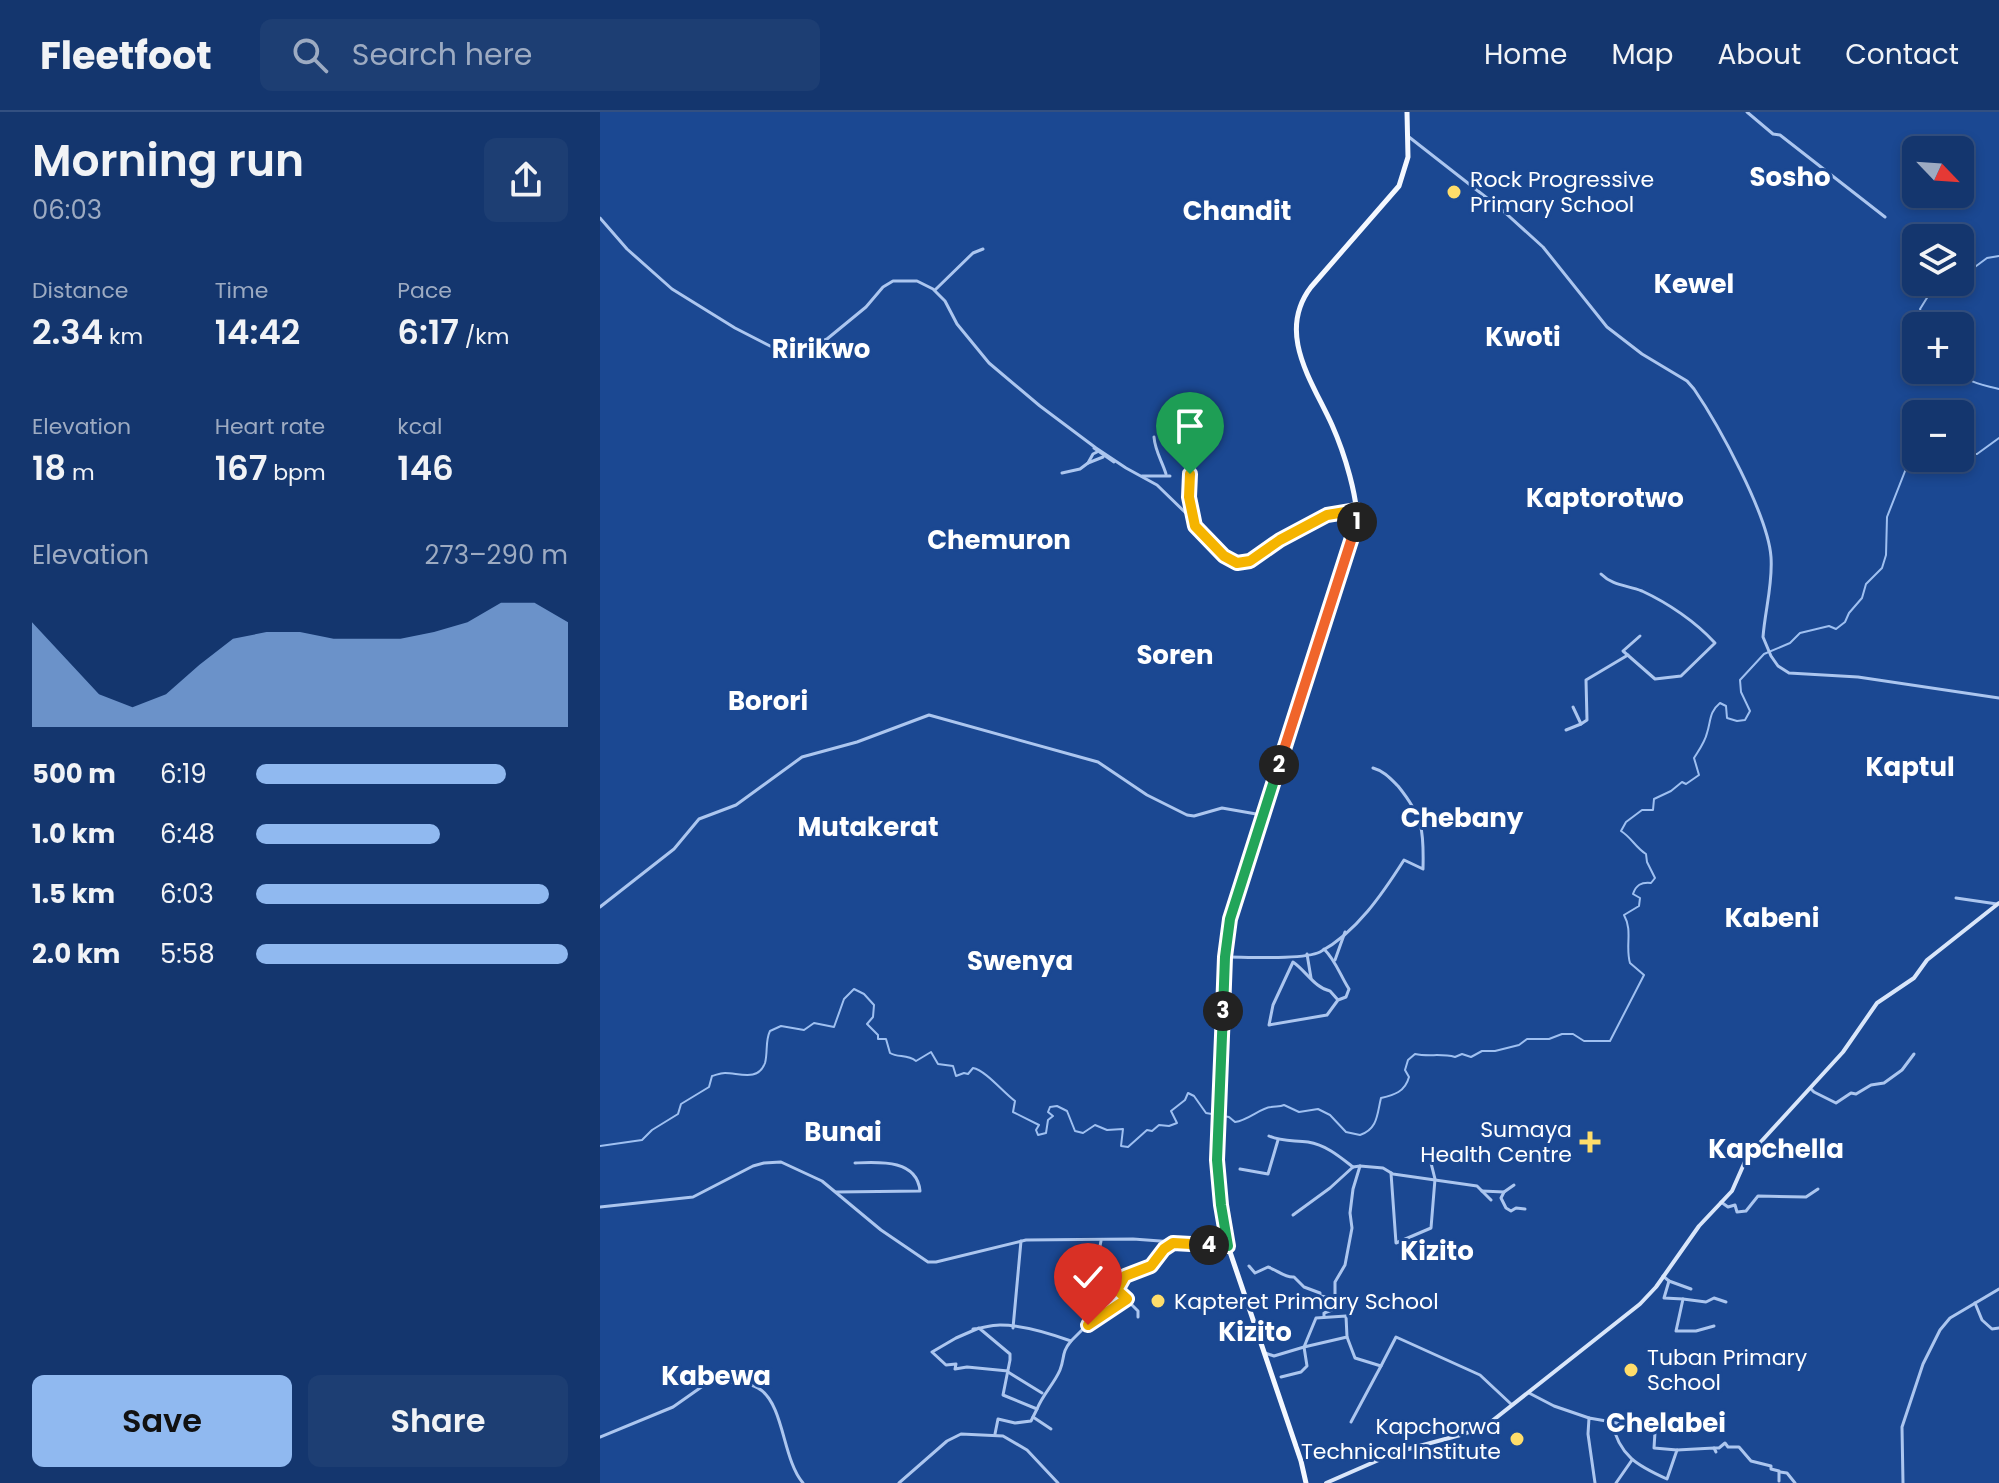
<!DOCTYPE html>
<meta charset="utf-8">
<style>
:root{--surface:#14366e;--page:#1d3e73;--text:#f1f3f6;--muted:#9dabc2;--line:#335081;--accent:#90b9f0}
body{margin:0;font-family:Poppins,sans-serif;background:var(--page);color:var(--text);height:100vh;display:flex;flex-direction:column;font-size:30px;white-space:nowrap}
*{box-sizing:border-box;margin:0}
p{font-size:26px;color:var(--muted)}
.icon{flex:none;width:44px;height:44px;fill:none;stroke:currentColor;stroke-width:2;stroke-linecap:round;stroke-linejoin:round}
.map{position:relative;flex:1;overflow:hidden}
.sheet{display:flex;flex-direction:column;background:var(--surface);width:600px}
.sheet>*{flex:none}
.needle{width:52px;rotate:115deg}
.fabs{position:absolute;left:1302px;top:24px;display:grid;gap:16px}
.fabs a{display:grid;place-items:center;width:72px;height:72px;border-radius:12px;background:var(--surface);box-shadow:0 4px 12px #0003,0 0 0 2px var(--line);font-size:40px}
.pin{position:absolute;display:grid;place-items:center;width:68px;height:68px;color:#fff;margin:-82px -34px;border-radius:50% 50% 50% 0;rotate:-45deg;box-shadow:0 0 8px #0007}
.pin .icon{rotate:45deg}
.km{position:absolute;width:40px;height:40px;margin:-20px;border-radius:50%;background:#222;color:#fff;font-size:22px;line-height:40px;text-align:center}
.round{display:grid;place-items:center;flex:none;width:84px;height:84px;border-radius:12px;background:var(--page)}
.summary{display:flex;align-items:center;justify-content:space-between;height:136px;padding:0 32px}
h1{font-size:44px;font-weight:600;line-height:60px}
.stats{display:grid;grid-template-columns:repeat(3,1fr);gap:12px;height:136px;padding:8px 32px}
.stats div{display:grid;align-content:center}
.stats b{font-size:34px;font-weight:600}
.stats small{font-size:22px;font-weight:400}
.stats p{font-size:22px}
.chart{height:224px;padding:16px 32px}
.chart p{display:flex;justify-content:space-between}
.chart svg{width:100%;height:144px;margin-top:8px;fill:var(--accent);opacity:.7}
.cta{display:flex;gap:16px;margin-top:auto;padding:16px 32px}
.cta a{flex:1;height:92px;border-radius:12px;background:var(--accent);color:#111;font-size:32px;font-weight:600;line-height:92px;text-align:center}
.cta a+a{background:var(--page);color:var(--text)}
ul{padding:0 32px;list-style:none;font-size:26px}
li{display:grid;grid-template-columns:128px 96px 1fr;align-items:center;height:60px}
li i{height:20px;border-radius:10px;background:var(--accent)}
header{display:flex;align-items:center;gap:48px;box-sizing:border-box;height:112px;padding:0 40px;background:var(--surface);border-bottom:2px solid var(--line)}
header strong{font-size:38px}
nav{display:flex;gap:44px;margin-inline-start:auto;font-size:28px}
.search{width:560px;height:72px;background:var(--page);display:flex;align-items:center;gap:20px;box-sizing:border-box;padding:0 28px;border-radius:12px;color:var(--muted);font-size:30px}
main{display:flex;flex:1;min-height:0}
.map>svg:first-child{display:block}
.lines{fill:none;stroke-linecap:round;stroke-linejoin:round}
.stream{stroke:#9fc0f1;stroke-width:2}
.street{stroke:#acc6ef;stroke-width:3}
.secondary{stroke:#d9e6fa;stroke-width:4}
.primary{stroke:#f4f8ff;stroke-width:5}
.split-1-casing{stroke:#fff;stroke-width:16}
.split-2-casing{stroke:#fff;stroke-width:16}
.split-3-casing{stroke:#fff;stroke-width:16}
.split-4-casing{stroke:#fff;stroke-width:16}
.split-5-casing{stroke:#fff;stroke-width:16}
.split-1{stroke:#f5b400;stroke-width:10}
.split-2{stroke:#f0652b;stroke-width:10}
.split-3{stroke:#22a559;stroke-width:10}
.split-4{stroke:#22a559;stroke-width:10}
.split-5{stroke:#f5b400;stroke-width:10}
.poi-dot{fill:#ffdd6a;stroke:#1b4892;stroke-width:3}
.labels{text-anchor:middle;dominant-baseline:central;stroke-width:6;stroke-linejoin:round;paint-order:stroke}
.poi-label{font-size:22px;fill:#fff;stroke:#1b4892;text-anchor:start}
.quarter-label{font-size:26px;font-weight:bold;fill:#fff;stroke:#1b4892}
</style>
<header>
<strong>Fleetfoot</strong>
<div class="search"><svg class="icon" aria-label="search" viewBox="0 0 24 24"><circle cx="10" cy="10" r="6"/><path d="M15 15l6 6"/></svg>Search here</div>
<nav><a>Home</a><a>Map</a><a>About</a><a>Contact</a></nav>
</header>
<main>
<section class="sheet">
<div class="summary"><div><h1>Morning run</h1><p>06:03</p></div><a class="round"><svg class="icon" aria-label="share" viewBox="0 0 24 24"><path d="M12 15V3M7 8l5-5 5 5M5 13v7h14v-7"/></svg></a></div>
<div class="stats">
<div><p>Distance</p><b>2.34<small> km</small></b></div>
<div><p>Time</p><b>14:42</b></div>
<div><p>Pace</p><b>6:17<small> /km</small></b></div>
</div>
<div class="stats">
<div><p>Elevation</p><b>18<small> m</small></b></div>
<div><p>Heart rate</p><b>167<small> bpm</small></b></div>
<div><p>kcal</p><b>146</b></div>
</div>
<div class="chart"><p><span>Elevation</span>273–290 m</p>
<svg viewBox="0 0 160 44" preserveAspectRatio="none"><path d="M0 44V12L10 23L20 34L30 38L40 34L50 25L60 17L70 15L80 15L90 17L100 17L110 17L120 15L130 12L140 6L150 6L160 12V44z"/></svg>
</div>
<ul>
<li><b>500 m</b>6:19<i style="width:80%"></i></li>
<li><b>1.0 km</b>6:48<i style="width:59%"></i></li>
<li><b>1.5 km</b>6:03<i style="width:94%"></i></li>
<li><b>2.0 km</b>5:58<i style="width:100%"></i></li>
</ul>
<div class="cta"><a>Save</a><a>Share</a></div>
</section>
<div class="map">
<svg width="1399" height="1371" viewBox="0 0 1399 1371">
<rect width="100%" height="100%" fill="#1b4892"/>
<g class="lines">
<g class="stream">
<polyline points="1360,166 1387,146 1399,144"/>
<polyline points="1333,214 1323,205 1320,197 1330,181 1345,170"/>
<path d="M1360,229C1363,235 1362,240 1361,248C1359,272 1382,272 1399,277"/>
<polyline points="1360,342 1377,342 1399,326"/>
<path d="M0,1034L42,1028L52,1018L78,1002L81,992L109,975L112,964C116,963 120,961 125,961C139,961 158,970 165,951C168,940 165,929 170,919L181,914L204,918L214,911L234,915L244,887L254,877L264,882L274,893L273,905L267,912L278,923V927H286L290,941C298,946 307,942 316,949L331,940L338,952L353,954L356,964L364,961L368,962L373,956C385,958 403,980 415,989L413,1000L439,1013L436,1018L438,1023L446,1021L448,1008L453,1004L448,1000L450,995L457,994L467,999L475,1019L483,1021L495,1013L507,1018L523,1017L521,1034L528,1035L547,1018L552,1019L559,1013L569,1014L577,1011L571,999L585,988L588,981L594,984L606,1001L629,1005L635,1010C649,1008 660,996 671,995C675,994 680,995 684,993L699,1000L718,997L730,1003L746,1020L760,1023C778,1017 777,1002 781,986C794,983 805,980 809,965L805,958L808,948L815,942C829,945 841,941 855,945L862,942L871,945L882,939H895L919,933L927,927H949L962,922H973L984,929H1010L1044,863L1030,851C1025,834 1033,819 1024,803L1039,794L1040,786L1033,782C1036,773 1041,770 1051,771L1055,766L1047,750L1046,742C1035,735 1032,726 1021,719L1026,710L1042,698H1053L1054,687L1071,679L1082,670L1086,672L1099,663L1094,646C1099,638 1105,630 1107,621C1111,609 1109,600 1120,591L1126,594L1127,606L1137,609L1145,608L1150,599L1141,580L1140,568L1164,542L1190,531L1200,521L1229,514L1236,517L1245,510L1249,501L1262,486L1266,472L1282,456L1286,443L1287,405L1309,349L1316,346"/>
</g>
<g class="street">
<polyline points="1147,0 1173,22 1180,23 1285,105"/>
<path d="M809,25L901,97L943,135L1007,215L1042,242L1087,269L1094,277C1118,312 1168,403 1171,445C1173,472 1165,498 1163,525L1171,544L1178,554L1189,561L1258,565L1399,586"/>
<polyline points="0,106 27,137 72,177 135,216 174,236 215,232 227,227 266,195 283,175 293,169 317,169 333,177 345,189 357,212 389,251 440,294 496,336 526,356 557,373 591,406 595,414 619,440 637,451 650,449 680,428 714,412 727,403 757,398"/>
<polyline points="335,178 373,141 383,137"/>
<path d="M554,325C555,339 562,349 566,362"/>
<polyline points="494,336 514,350"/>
<polyline points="488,351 503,345"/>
<polyline points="462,361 480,357 488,351 493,342 497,340"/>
<polyline points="542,364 570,364"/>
<polyline points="591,406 589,385 592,343"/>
<path d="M1001,462C1013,474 1027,473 1042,479C1068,491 1096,510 1115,531L1081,564L1055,567L1023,539L1040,524"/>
<polyline points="973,595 981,612 987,608 986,568 1028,543"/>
<polyline points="966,618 981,612"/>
<polyline points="1356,786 1397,792"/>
<polyline points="0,795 74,737 99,707 136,693 202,645 257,630 329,603 498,650 547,683 587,703 594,704 622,696 662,703"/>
<path d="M724,837C736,849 740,863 749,877L746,885L738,888L727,903L669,913L673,893L693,850C706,859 715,876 730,879L738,888"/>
<polyline points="707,842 711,866"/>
<path d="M627,845C647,845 704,848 720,840C756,821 783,781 804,748L823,757C824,718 823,705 798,674C790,666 784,659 773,656"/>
<polyline points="735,848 745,820"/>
<polyline points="1210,976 1214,980 1236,991 1251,981 1256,982 1271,973 1284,971 1302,958 1314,942"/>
<path d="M669,1024C682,1030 694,1028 708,1030C726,1033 739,1044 753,1055"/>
<polyline points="640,1057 668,1062 678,1028"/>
<polyline points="791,1061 796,1131 831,1116 835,1067 831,1051"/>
<polyline points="882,1079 904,1080 914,1073"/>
<path d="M236,1080L320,1079C317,1047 279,1050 255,1051"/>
<polyline points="904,1080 901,1086 906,1096 911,1099 916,1096 925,1097"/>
<polyline points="1121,1090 1128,1095 1135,1093 1137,1100 1146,1099 1158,1084 1206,1085 1218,1077"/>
<polyline points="0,1095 93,1085 153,1054 164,1051 181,1050 222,1069 281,1118 328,1150 336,1150 426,1128 533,1127 628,1134"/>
<polyline points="693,1103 730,1076 753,1055 760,1054"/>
<path d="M649,1154L655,1161L668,1155C677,1158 685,1166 694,1165L704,1175L720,1181V1184L735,1186"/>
<polyline points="494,1164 501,1129"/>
<polyline points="1063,1164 1069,1169 1064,1186 1083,1187 1076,1219 1096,1219 1114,1214"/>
<polyline points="1069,1169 1091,1177"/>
<polyline points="1083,1187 1106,1190 1114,1186 1126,1190"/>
<polyline points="1375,1191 1382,1208 1392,1217 1399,1216"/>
<path d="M538,1205V1199L517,1178C523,1160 535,1164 549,1155C558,1149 564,1137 573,1131"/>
<polyline points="724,1205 724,1201 732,1198 735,1191 735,1170 745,1153 752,1116 750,1101 753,1077 760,1054 783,1056 793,1062 877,1074 891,1088"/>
<polyline points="413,1216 421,1129"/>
<path d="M373,1217C382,1216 391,1213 400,1213C422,1213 449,1221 471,1229C461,1241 465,1246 460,1258C454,1272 443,1282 437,1297L403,1283L410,1248V1242L379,1216L356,1226L332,1240L346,1253L356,1252L355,1257L367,1255L408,1259"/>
<polyline points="747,1225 755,1246 781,1254 751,1310"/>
<polyline points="471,1229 482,1218 525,1188"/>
<polyline points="665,1241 674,1244 704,1235 716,1206 746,1204 747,1225 704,1235 707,1254 701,1260 681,1265"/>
<polyline points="781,1254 796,1225 880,1263 911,1292"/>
<polyline points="408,1260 442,1281"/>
<polyline points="929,1281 954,1294 989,1306"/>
<polyline points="433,1305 451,1317"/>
<polyline points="395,1322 398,1307 415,1311 431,1309 437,1297"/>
<path d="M0,1325L73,1295L110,1269C125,1271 149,1268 161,1278C184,1295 183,1348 203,1371"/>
<polyline points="1114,1336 1119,1336 1125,1331 1128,1335 1139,1335 1151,1349 1171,1354 1171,1357 1179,1359 1179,1369"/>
<polyline points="1077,1338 1114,1336 1116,1340"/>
<polyline points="1180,1360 1187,1361 1195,1371"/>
<polyline points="299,1371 347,1329 361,1322 403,1324 427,1338 458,1371"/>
<path d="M995,1371L988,1322L989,1306L1012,1310C1019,1344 1038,1354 1067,1367L1077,1338L1054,1336L1055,1320L1012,1310"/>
<polyline points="1016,1371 1032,1348"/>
<polyline points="1303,1371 1302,1315 1323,1252 1340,1218 1350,1206 1399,1177"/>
</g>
<polyline class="secondary" points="726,1371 797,1340 864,1322 887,1313 1040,1192 1056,1175 1099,1114 1132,1079 1147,1045 1243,940 1277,891 1314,866 1327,848 1399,791"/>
<path class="primary" d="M706,1371L701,1349L628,1134L621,1093L617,1048L625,845L637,780L757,416C759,387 744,340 732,313C712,269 676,221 711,175L799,74L808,45L807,0"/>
</g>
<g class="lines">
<defs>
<polyline id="split-1" points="590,362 589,385 595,414 624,444 637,451 650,449 680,428 727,403 757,398 757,410"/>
<polyline id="split-2" points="679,653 757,410"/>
<polyline id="split-3" points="623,899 625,845 630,807 679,653"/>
<polyline id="split-4" points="609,1133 628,1134 621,1093 617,1048 623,899"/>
<polyline id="split-5" points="488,1213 527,1187 517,1178 525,1164 551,1154 564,1137 573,1131 609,1133"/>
</defs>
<use href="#split-1" class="split-1-casing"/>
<use href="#split-2" class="split-2-casing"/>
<use href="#split-3" class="split-3-casing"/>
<use href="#split-4" class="split-4-casing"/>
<use href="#split-5" class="split-5-casing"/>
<use href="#split-1" class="split-1"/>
<use href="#split-2" class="split-2"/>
<use href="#split-3" class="split-3"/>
<use href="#split-4" class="split-4"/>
<use href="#split-5" class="split-5"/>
</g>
<g class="poi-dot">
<circle cx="854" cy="80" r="8"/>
<path d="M986 1018h8v8h8v8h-8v8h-8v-8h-8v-8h8z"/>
<circle cx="558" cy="1189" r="8"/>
<circle cx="1031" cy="1258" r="8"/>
<circle cx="917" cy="1327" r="8"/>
</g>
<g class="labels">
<g class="poi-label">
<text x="870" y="67">Rock Progressive<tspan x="870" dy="25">Primary School</tspan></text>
<text x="972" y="1017" text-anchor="end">Sumaya<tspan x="972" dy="25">Health Centre</tspan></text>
<text x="574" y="1189">Kapteret Primary School</text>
<text x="1047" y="1245">Tuban Primary<tspan x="1047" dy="25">School</tspan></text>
<text x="901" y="1314" text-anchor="end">Kapchorwa<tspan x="901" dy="25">Technical Institute</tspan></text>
</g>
<g class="quarter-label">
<text x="1190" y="65">Sosho</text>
<text x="637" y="99">Chandit</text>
<text x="1094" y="172">Kewel</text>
<text x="923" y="225">Kwoti</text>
<text x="221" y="237">Ririkwo</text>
<text x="1005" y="386">Kaptorotwo</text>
<text x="399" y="428">Chemuron</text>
<text x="575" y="543">Soren</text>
<text x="168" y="589">Borori</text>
<text x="1310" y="655">Kaptul</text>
<text x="862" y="706">Chebany</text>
<text x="268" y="715">Mutakerat</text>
<text x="1172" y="806">Kabeni</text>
<text x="420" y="849">Swenya</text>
<text x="243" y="1020">Bunai</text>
<text x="1176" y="1037">Kapchella</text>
<text x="837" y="1139">Kizito</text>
<text x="655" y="1220">Kizito</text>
<text x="116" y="1264">Kabewa</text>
<text x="1066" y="1311">Chelabei</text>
</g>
</g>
</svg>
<div class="fabs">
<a><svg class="needle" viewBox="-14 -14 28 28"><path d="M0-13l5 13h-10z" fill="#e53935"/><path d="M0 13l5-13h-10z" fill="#9dabc2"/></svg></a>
<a><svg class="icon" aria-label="layers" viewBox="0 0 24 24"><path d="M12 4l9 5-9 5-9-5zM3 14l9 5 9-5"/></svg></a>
<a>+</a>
<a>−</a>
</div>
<div class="pin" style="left:590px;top:362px;background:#1e9e55"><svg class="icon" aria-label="arrive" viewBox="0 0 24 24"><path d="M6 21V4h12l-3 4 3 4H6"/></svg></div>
<div class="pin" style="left:488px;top:1213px;background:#d93025"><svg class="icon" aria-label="check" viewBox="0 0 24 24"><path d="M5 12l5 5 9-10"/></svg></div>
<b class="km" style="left:757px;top:410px">1</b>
<b class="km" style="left:679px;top:653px">2</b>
<b class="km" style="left:623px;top:899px">3</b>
<b class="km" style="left:609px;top:1133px">4</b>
</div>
</main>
